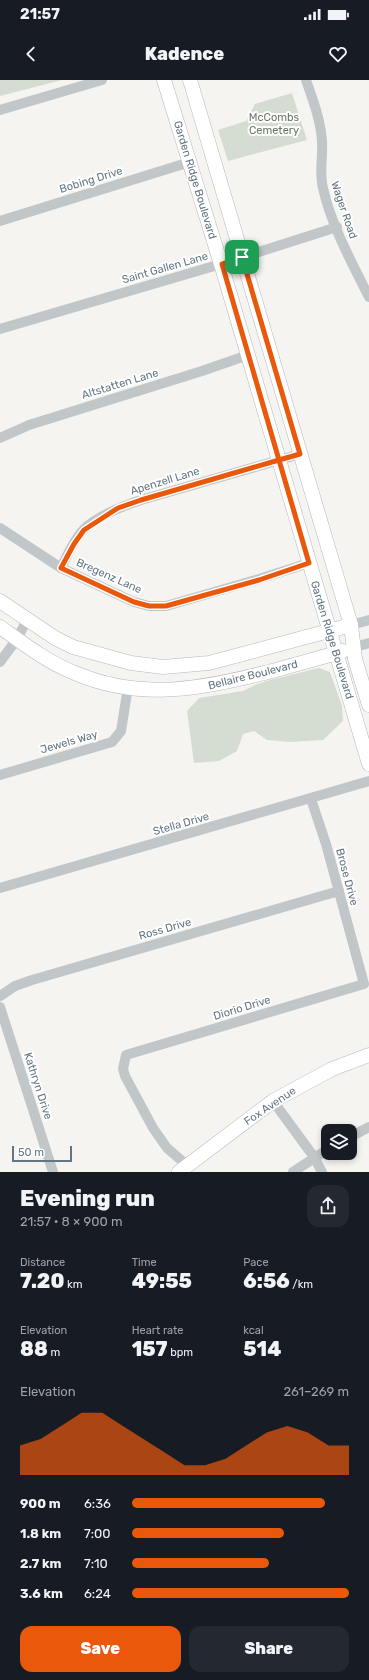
<!DOCTYPE html>
<meta charset="utf-8">
<style>
:root{--surface:#171b24;--page:#242831;--text:#f1f3f6;--muted:#9ea1a6;--accent:#ea580c}
body{margin:0;font-family:Rubik,sans-serif;background:var(--page);color:var(--text);height:100vh;display:flex;flex-direction:column;font-size:15px;white-space:nowrap}
*{box-sizing:border-box;margin:0}
p{font-size:13px;color:var(--muted)}
.icon{flex:none;width:22px;height:22px;fill:none;stroke:currentColor;stroke-width:2;stroke-linecap:round;stroke-linejoin:round}
.map{position:relative;height:1092px;overflow:hidden}
.sheet{display:flex;flex-direction:column;background:var(--surface);flex:1}
.sheet>*{flex:none}
.buttons{position:absolute;left:321px;top:1044px;display:grid;gap:8px}
.buttons a{display:grid;place-items:center;width:36px;height:36px;border-radius:8px;background:var(--surface);box-shadow:0 2px 6px #0003;font-size:20px}
.scale{position:absolute;left:12px;bottom:10px;width:60px;box-sizing:border-box;padding-left:4px;border:2px solid #627683;border-top:0;font-size:11px;line-height:14px;white-space:nowrap;color:#627683;-webkit-text-stroke:3px #fff;paint-order:stroke}
.pin{position:absolute;display:grid;place-items:center;width:34px;height:34px;color:#fff;margin:-17px;border-radius:8px;box-shadow:0 2px 6px #0006}
.round{display:grid;place-items:center;flex:none;width:42px;height:42px;border-radius:12px;background:var(--page)}
.headline{display:flex;align-items:center;justify-content:space-between;height:68px;padding:0 20px}
h1{font-size:22px;font-weight:800;line-height:30px}
.metrics{display:grid;grid-template-columns:repeat(3,1fr);gap:6px;height:68px;padding:4px 20px}
.metrics div{display:grid;align-content:center}
.metrics b{font-size:20px;font-weight:800}
.metrics small{font-size:11px;font-weight:400}
.metrics p{font-size:11px}
.chart{height:112px;padding:8px 20px}
.chart p{display:flex;justify-content:space-between}
.chart svg{width:100%;height:72px;margin-top:4px;fill:var(--accent);opacity:.7}
.cta{display:flex;gap:8px;margin-top:auto;padding:8px 20px}
.cta a{flex:1;height:46px;border-radius:12px;background:var(--accent);color:#fff;font-size:16px;font-weight:800;line-height:46px;text-align:center}
.cta a+a{background:var(--page);color:var(--text)}
ul{padding:0 20px;list-style:none;font-size:13px}
li{display:grid;grid-template-columns:64px 48px 1fr;align-items:center;height:30px}
li i{height:10px;border-radius:5px;background:var(--accent)}
.status{display:flex;justify-content:space-between;align-items:center;height:28px;padding:0 20px;background:var(--surface);direction:ltr}
.status svg{height:11px;fill:currentColor}
header{display:flex;justify-content:space-between;align-items:center;height:52px;padding:0 20px;background:var(--surface);font-size:18px;font-weight:800}
.map>svg:first-child{display:block}
.green{fill:#d5dcd1}
.lines{fill:none;stroke-linecap:round;stroke-linejoin:round}
.secondary-casing{stroke:#b3b9bd;stroke-width:15}
.minor{stroke:#c1c6c8;stroke-width:10}
.secondary{stroke:#fff;stroke-width:14}
.route-casing{stroke:#fff;stroke-width:8}
.route{stroke:#ea580c;stroke-width:5}
.labels{text-anchor:middle;dominant-baseline:central;stroke-width:4;stroke-linejoin:round;paint-order:stroke}
.park-label{font-size:11px;fill:#677a61;stroke:#fff}
.street-label{font-size:11px;fill:#627683;stroke:#fff}
</style>
<div class="status"><b>21:57</b><svg viewBox="0 0 49 12"><path d="M0 12V9h3v3zM5 12V6h3v6zM10 12V3h3v9zM15 12V0h3v12zM26 1h20v11H26zM47 4h2v5h-2z"/></svg></div>
<header><svg class="icon" aria-label="back" viewBox="0 0 24 24"><path d="M15 5l-7 7 7 7"/></svg>Kadence<svg class="icon" aria-label="heart" viewBox="0 0 24 24"><path d="M12 20l-8-8c-3-5 5-10 8-4 3-6 11-1 8 4z"/></svg></header>
<div class="map">
<svg width="369" height="1092" viewBox="0 0 369 1092">
<rect width="100%" height="100%" fill="#f5f4f0"/>
<g class="green">
<polygon points="0,0 62,0 0,16"/>
<polygon points="292,13 307,60 228,81 218,50 246,41 255,24"/>
<polygon points="319,588 330,592 342,626 343,641 323,660 290,662 267,660 254,651 243,654 237,671 219,681 194,683 187,631 199,618 243,611 255,605 270,600"/>
</g>
<g class="lines">
<defs>
<g id="secondary">
<polyline points="164,0 221,184 369,684"/>
<polyline points="190,0 351,545 355,579 369,625"/>
<polyline points="0,521 55,558 73,567 131,583 163,587 209,583 351,545"/>
<path d="M0,547C24,564 47,582 75,593C142,622 208,608 276,590C299,583 321,578 343,571"/>
<polyline points="179,1092 273,1021 332,989 369,975"/>
</g>
</defs>
<use href="#secondary" class="secondary-casing"/>
<g class="minor">
<path d="M306,0C313,20 321,41 322,62C323,77 319,92 323,108C331,145 352,183 369,217"/>
<polyline points="0,30 102,0"/>
<polyline points="0,141 190,82"/>
<polyline points="0,249 221,184 337,147"/>
<polyline points="0,358 29,345 202,291 248,275"/>
<polyline points="0,448 61,488 134,522 149,526 166,526 259,499 309,483"/>
<path d="M61,488C67,476 73,461 83,450C97,436 123,426 141,420L300,374"/>
<polyline points="351,545 369,540"/>
<polyline points="352,568 369,563"/>
<polyline points="0,582 17,559 27,540"/>
<polyline points="0,695 112,662 121,651 128,607"/>
<polyline points="0,808 369,701"/>
<polyline points="0,916 15,906 32,900 339,811"/>
<polyline points="0,927 53,1092"/>
<polyline points="273,1021 314,1077 322,1092"/>
<polyline points="350,1057 369,1047"/>
<polyline points="188,1086 167,1068 153,1048 125,996 123,989 126,975 364,904 326,764 311,719"/>
<polyline points="293,1092 328,1069"/>
</g>
<use href="#secondary" class="secondary"/>
</g>
<g class="lines">
<defs>
<polyline id="route" points="242,177 222,184 279,380 141,420 118,428 84,450 74,464 61,488 134,522 149,526 166,526 259,500 309,483 279,380 300,374 242,177"/>
</defs>
<use href="#route" class="route-casing"/>
<use href="#route" class="route"/>
</g>
<g class="labels">
<g class="park-label">
<text x="274" y="37">McCombs<tspan x="274" dy="13">Cemetery</tspan></text>
</g>
<g class="street-label">
<text transform="translate(91 100) rotate(-17)">Bobing Drive</text>
<text transform="translate(195 100) rotate(73)">Garden Ridge Boulevard</text>
<text transform="translate(344 130) rotate(71)">Wager Road</text>
<text transform="translate(165 188) rotate(-16)">Saint Gallen Lane</text>
<text transform="translate(120 304) rotate(-17)">Altstatten Lane</text>
<text transform="translate(165 401) rotate(-17)">Apenzell Lane</text>
<text transform="translate(109 496) rotate(24)">Bregenz Lane</text>
<text transform="translate(332 560) rotate(73)">Garden Ridge Boulevard</text>
<text transform="translate(253 595) rotate(-14)">Bellaire Boulevard</text>
<text transform="translate(69 662) rotate(-16)">Jewels Way</text>
<text transform="translate(181 744) rotate(-16)">Stella Drive</text>
<text transform="translate(347 797) rotate(75)">Brose Drive</text>
<text transform="translate(165 849) rotate(-16)">Ross Drive</text>
<text transform="translate(242 928) rotate(-17)">Diorio Drive</text>
<text transform="translate(38 1006) rotate(72)">Kathryn Drive</text>
<text transform="translate(270 1026) rotate(-34)">Fox Avenue</text>
</g>
</g>
</svg>
<div class="buttons">
<a><svg class="icon" aria-label="layers" viewBox="0 0 24 24"><path d="M12 4l9 5-9 5-9-5zM3 14l9 5 9-5"/></svg></a>
</div>
<div class="scale">50 m</div>
<div class="pin" style="left:242px;top:177px;background:#1e9e55"><svg class="icon" aria-label="arrive" viewBox="0 0 24 24"><path d="M6 21V4h12l-3 4 3 4H6"/></svg></div>
</div>
<section class="sheet">
<div class="headline"><div><h1>Evening run</h1><p>21:57 · 8 × 900 m</p></div><a class="round"><svg class="icon" aria-label="share" viewBox="0 0 24 24"><path d="M12 15V3M7 8l5-5 5 5M5 13v7h14v-7"/></svg></a></div>
<div class="metrics">
<div><p>Distance</p><b>7.20<small> km</small></b></div>
<div><p>Time</p><b>49:55</b></div>
<div><p>Pace</p><b>6:56<small> /km</small></b></div>
</div>
<div class="metrics">
<div><p>Elevation</p><b>88<small> m</small></b></div>
<div><p>Heart rate</p><b>157<small> bpm</small></b></div>
<div><p>kcal</p><b>514</b></div>
</div>
<div class="chart"><p><span>Elevation</span>261–269 m</p>
<svg viewBox="0 0 160 44" preserveAspectRatio="none"><path d="M0 44V26L10 22L20 14L30 6L40 6L50 14L60 22L70 30L80 38L90 38L100 34L110 26L120 18L130 14L140 18L150 26L160 26V44z"/></svg>
</div>
<ul>
<li><b>900 m</b>6:36<i style="width:89%"></i></li>
<li><b>1.8 km</b>7:00<i style="width:70%"></i></li>
<li><b>2.7 km</b>7:10<i style="width:63%"></i></li>
<li><b>3.6 km</b>6:24<i style="width:100%"></i></li>
</ul>
<div class="cta"><a>Save</a><a>Share</a></div>
</section>
